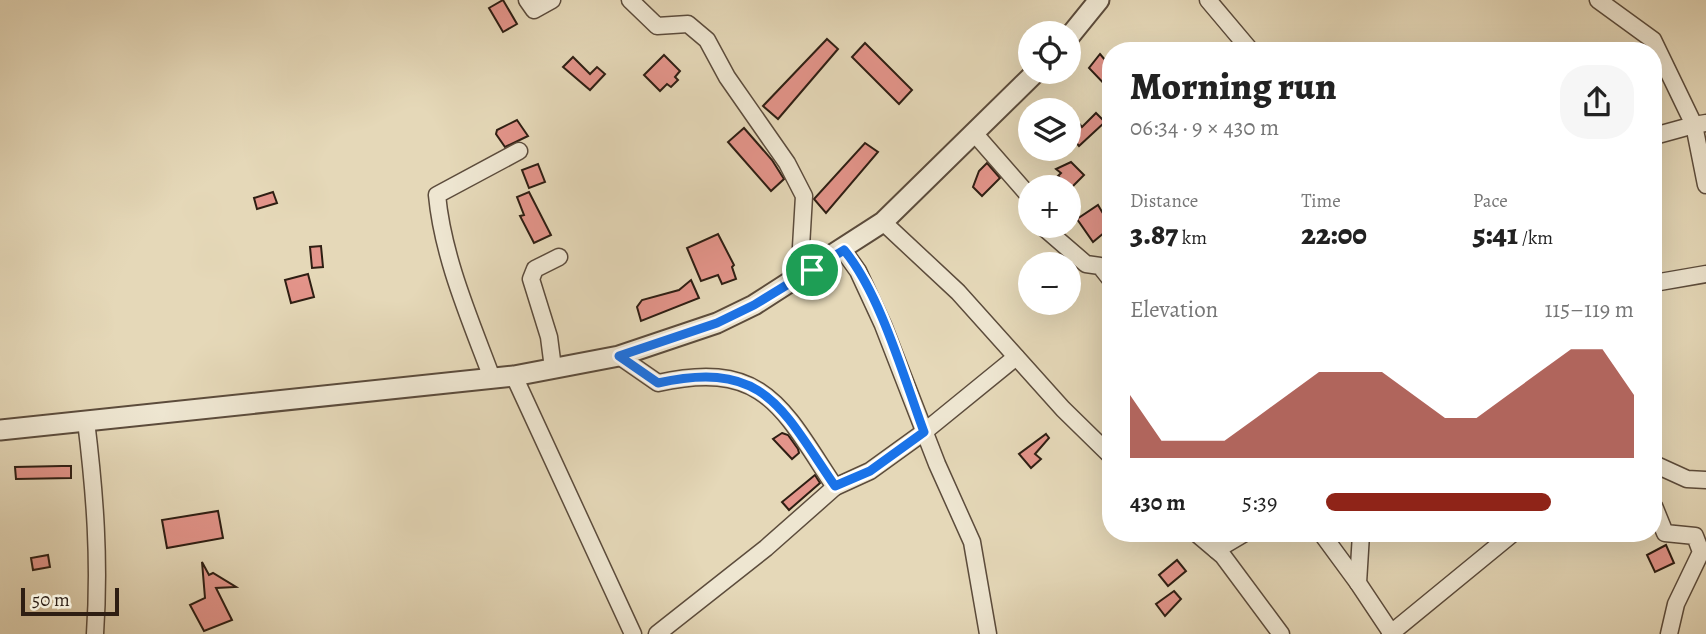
<!DOCTYPE html>
<meta charset="utf-8">
<style>
:root{--surface:#fff;--page:#f6f6f6;--text:#222;--muted:#767676;--accent:#8f2418}
body{margin:0;font-family:Alegreya,serif;background:var(--page);color:var(--text);height:100vh;display:flex;flex-direction:column;font-size:26px;white-space:nowrap}
*{box-sizing:border-box;margin:0}
p{font-size:23px;color:var(--muted)}
.icon{flex:none;width:38px;height:38px;fill:none;stroke:currentColor;stroke-width:2;stroke-linecap:round;stroke-linejoin:round}
.map{position:relative;flex:1;overflow:hidden}
.details{position:absolute;left:1102px;top:42px;width:560px;height:500px;display:flex;flex-direction:column;background:var(--surface);border-radius:28px;box-shadow:0 7px 28px #0002}
.details>*{flex:none}
.controls{position:absolute;left:1018px;top:21px;display:grid;gap:14px}
.controls a{display:grid;place-items:center;width:63px;height:63px;border-radius:50%;background:var(--surface);box-shadow:0 7px 28px #0002;font-size:35px}
.scale{position:absolute;left:21px;bottom:18px;width:98px;box-sizing:border-box;padding-left:7px;border:4px solid #2e1e13;border-top:0;font-size:19px;line-height:24px;white-space:nowrap;color:#2e1e13;-webkit-text-stroke:5px #eee6d1;paint-order:stroke}
.pin{position:absolute;display:grid;place-items:center;width:60px;height:60px;color:#fff;margin:-30px;border:4px solid #fff;border-radius:50%;box-shadow:0 2px 7px #0007}
.round{display:grid;place-items:center;flex:none;width:74px;height:74px;border-radius:28px;background:var(--page)}
.headline{display:flex;align-items:center;justify-content:space-between;height:119px;padding:0 28px}
h1{font-size:38px;font-weight:800;line-height:52px}
.figures{display:grid;grid-template-columns:repeat(3,1fr);gap:10px;height:119px;padding:7px 28px}
.figures div{display:grid;align-content:center}
.figures b{font-size:30px;font-weight:800}
.figures small{font-size:19px;font-weight:400}
.figures p{font-size:19px}
.chart{height:196px;padding:14px 28px}
.chart p{display:flex;justify-content:space-between}
.chart svg{width:100%;height:126px;margin-top:7px;fill:var(--accent);opacity:.7}
ul{padding:0 28px;list-style:none;font-size:23px}
li{display:grid;grid-template-columns:112px 84px 1fr;align-items:center;height:52px}
li i{height:18px;border-radius:9px;background:var(--accent)}
.map>svg:first-child{display:block}
.building{fill:#e3948a;stroke:#2e1e13;stroke-width:2}
.lines{fill:none;stroke-linecap:round;stroke-linejoin:round}
.minor-casing{stroke:#5c4c3c;stroke-width:19}
.tertiary-casing{stroke:#5c4c3c;stroke-width:23}
.minor{stroke:#eee6d1;stroke-width:16}
.tertiary{stroke:#eee6d1;stroke-width:19}
.route-casing{stroke:#fff;stroke-width:14}
.route{stroke:#1a73e8;stroke-width:9}
</style>
<div class="map">
<svg width="1706" height="634" viewBox="0 0 1706 634">
<rect width="100%" height="100%" fill="#e5d8b8"/>
<filter id="stains"><feTurbulence type="fractalNoise" baseFrequency=".00286" numOctaves="4"/><feColorMatrix values="0 0 0 0 .2 0 0 0 0 .09 0 0 0 0 .02 0 0 0 .5 -.17"/></filter>
<radialGradient id="worn" r=".72"><stop offset=".6" stop-color="#630" stop-opacity="0"/><stop offset="1" stop-color="#630" stop-opacity=".3"/></radialGradient>
<g class="building">
<polygon points="503,0 517,24 503,32 489,8"/>
<polygon points="827,39 838,49 778,119 763,106"/>
<polygon points="865,43 912,90 899,104 852,57"/>
<polygon points="1100,54 1111,67 1111,91 1089,68"/>
<polygon points="664,55 680,71 675,77 678,80 671,87 667,84 660,91 644,75"/>
<polygon points="573,57 590,74 597,67 605,74 590,90 563,67"/>
<polygon points="1096,113 1105,122 1079,146 1069,134 1069,128 1077,121 1082,127"/>
<polygon points="517,120 528,136 505,147 496,134 497,130"/>
<polygon points="744,128 772,160 784,179 771,191 728,142"/>
<polygon points="865,143 878,152 826,213 814,199"/>
<polygon points="1071,162 1084,175 1071,188 1058,176 1061,173 1056,169"/>
<polygon points="987,163 1000,178 982,196 973,187 979,171"/>
<polygon points="538,164 545,182 529,188 522,170"/>
<polygon points="273,192 277,203 257,209 254,198"/>
<polygon points="529,192 551,235 534,243 520,216 524,215 517,197"/>
<polygon points="1098,205 1111,227 1093,242 1077,219"/>
<polygon points="718,234 734,265 732,267 736,279 722,284 718,275 701,281 687,248"/>
<polygon points="321,246 323,267 312,268 310,247"/>
<polygon points="308,274 314,297 291,303 285,280"/>
<polygon points="691,280 699,298 641,321 637,307 642,300 679,290"/>
<polygon points="782,433 788,435 798,449 799,453 792,459 773,439"/>
<polygon points="1046,434 1049,438 1035,454 1041,459 1031,468 1019,454"/>
<polygon points="62,466 71,466 71,478 16,479 15,467"/>
<polygon points="815,475 820,483 789,510 782,502"/>
<polygon points="218,511 223,538 167,548 162,520"/>
<polygon points="1666,545 1674,563 1655,572 1647,555"/>
<polygon points="48,555 50,567 33,570 31,558"/>
<polygon points="1177,560 1186,571 1168,586 1159,575"/>
<polygon points="202,562 209,575 213,573 236,587 216,588 232,620 204,631 190,605 205,598"/>
<polygon points="1174,591 1181,599 1165,616 1156,604"/>
</g>
<g class="lines">
<defs>
<g id="minor">
<polyline points="527,0 534,10 552,0"/>
<polyline points="630,0 657,26 688,24 707,40 727,77 787,163 804,196 801,247 812,270"/>
<polyline points="1208,0 1251,51"/>
<polyline points="1598,0 1653,40 1694,125 1654,136"/>
<polyline points="1706,123 1694,125 1706,185"/>
<polyline points="975,134 1031,198"/>
<polyline points="883,222 958,292 1063,409 1111,456"/>
<polyline points="1042,226 1086,264 1100,266 1111,280"/>
<polyline points="843,250 858,271 883,325 937,464 972,542 988,634"/>
<polyline points="1654,283 1706,274"/>
<path d="M619,356L658,383C765,359 783,409 835,487"/>
<polyline points="553,368 549,337 531,279 535,269 559,257"/>
<polyline points="514,376 633,634"/>
<path d="M492,378C470,319 443,258 437,195L519,151"/>
<path d="M86,421C95,494 100,561 95,634"/>
<polyline points="1654,464 1687,479 1706,480"/>
<polyline points="1654,506 1665,533 1695,536 1701,552 1676,604 1669,634"/>
<polyline points="1197,534 1223,556 1281,634"/>
<polyline points="1322,534 1358,583"/>
<polyline points="1361,534 1358,583 1392,634"/>
<polyline points="1216,550 1243,534"/>
<polyline points="657,634 766,548 835,487 870,471 924,432 1016,357"/>
<polyline points="1390,634 1512,534"/>
</g>
<g id="tertiary">
<polyline points="1069,37 1099,0"/>
<polyline points="0,430 514,376 619,356 717,323 754,305 883,222 1036,72"/>
</g>
</defs>
<use href="#minor" class="minor-casing"/>
<use href="#tertiary" class="tertiary-casing"/>
<use href="#minor" class="minor"/>
<use href="#tertiary" class="tertiary"/>
</g>
<g class="lines">
<defs>
<path id="route" d="M844,250C880,293 904,378 924,432L870,471L835,486C782,409 765,359 658,383L619,356L717,323L754,305Z"/>
</defs>
<use href="#route" class="route-casing"/>
<use href="#route" class="route"/>
</g>
<rect width="100%" height="100%" filter="url(#stains)"/>
<rect width="100%" height="100%" fill="url(#worn)"/>
</svg>
<div class="controls">
<a><svg class="icon" aria-label="locate" viewBox="0 0 24 24"><circle cx="12" cy="12" r="6"/><path d="M12 2v4M12 18v4M2 12h4M18 12h4"/></svg></a>
<a><svg class="icon" aria-label="layers" viewBox="0 0 24 24"><path d="M12 4l9 5-9 5-9-5zM3 14l9 5 9-5"/></svg></a>
<a>+</a>
<a>−</a>
</div>
<div class="scale">50 m</div>
<div class="pin" style="left:812px;top:270px;background:#1e9e55"><svg class="icon" aria-label="arrive" viewBox="0 0 24 24"><path d="M6 21V4h12l-3 4 3 4H6"/></svg></div>
<section class="details">
<div class="headline"><div><h1>Morning run</h1><p>06:34 · 9 × 430 m</p></div><a class="round"><svg class="icon" aria-label="share" viewBox="0 0 24 24"><path d="M12 15V3M7 8l5-5 5 5M5 13v7h14v-7"/></svg></a></div>
<div class="figures">
<div><p>Distance</p><b>3.87<small> km</small></b></div>
<div><p>Time</p><b>22:00</b></div>
<div><p>Pace</p><b>5:41<small> /km</small></b></div>
</div>
<div class="chart"><p><span>Elevation</span>115–119 m</p>
<svg viewBox="0 0 160 44" preserveAspectRatio="none"><path d="M0 44V22L10 38L20 38L30 38L40 30L50 22L60 14L70 14L80 14L90 22L100 30L110 30L120 22L130 14L140 6L150 6L160 22V44z"/></svg>
</div>
<ul>
<li><b>430 m</b>5:39<i style="width:73%"></i></li>
</ul>
</section>
</div>
